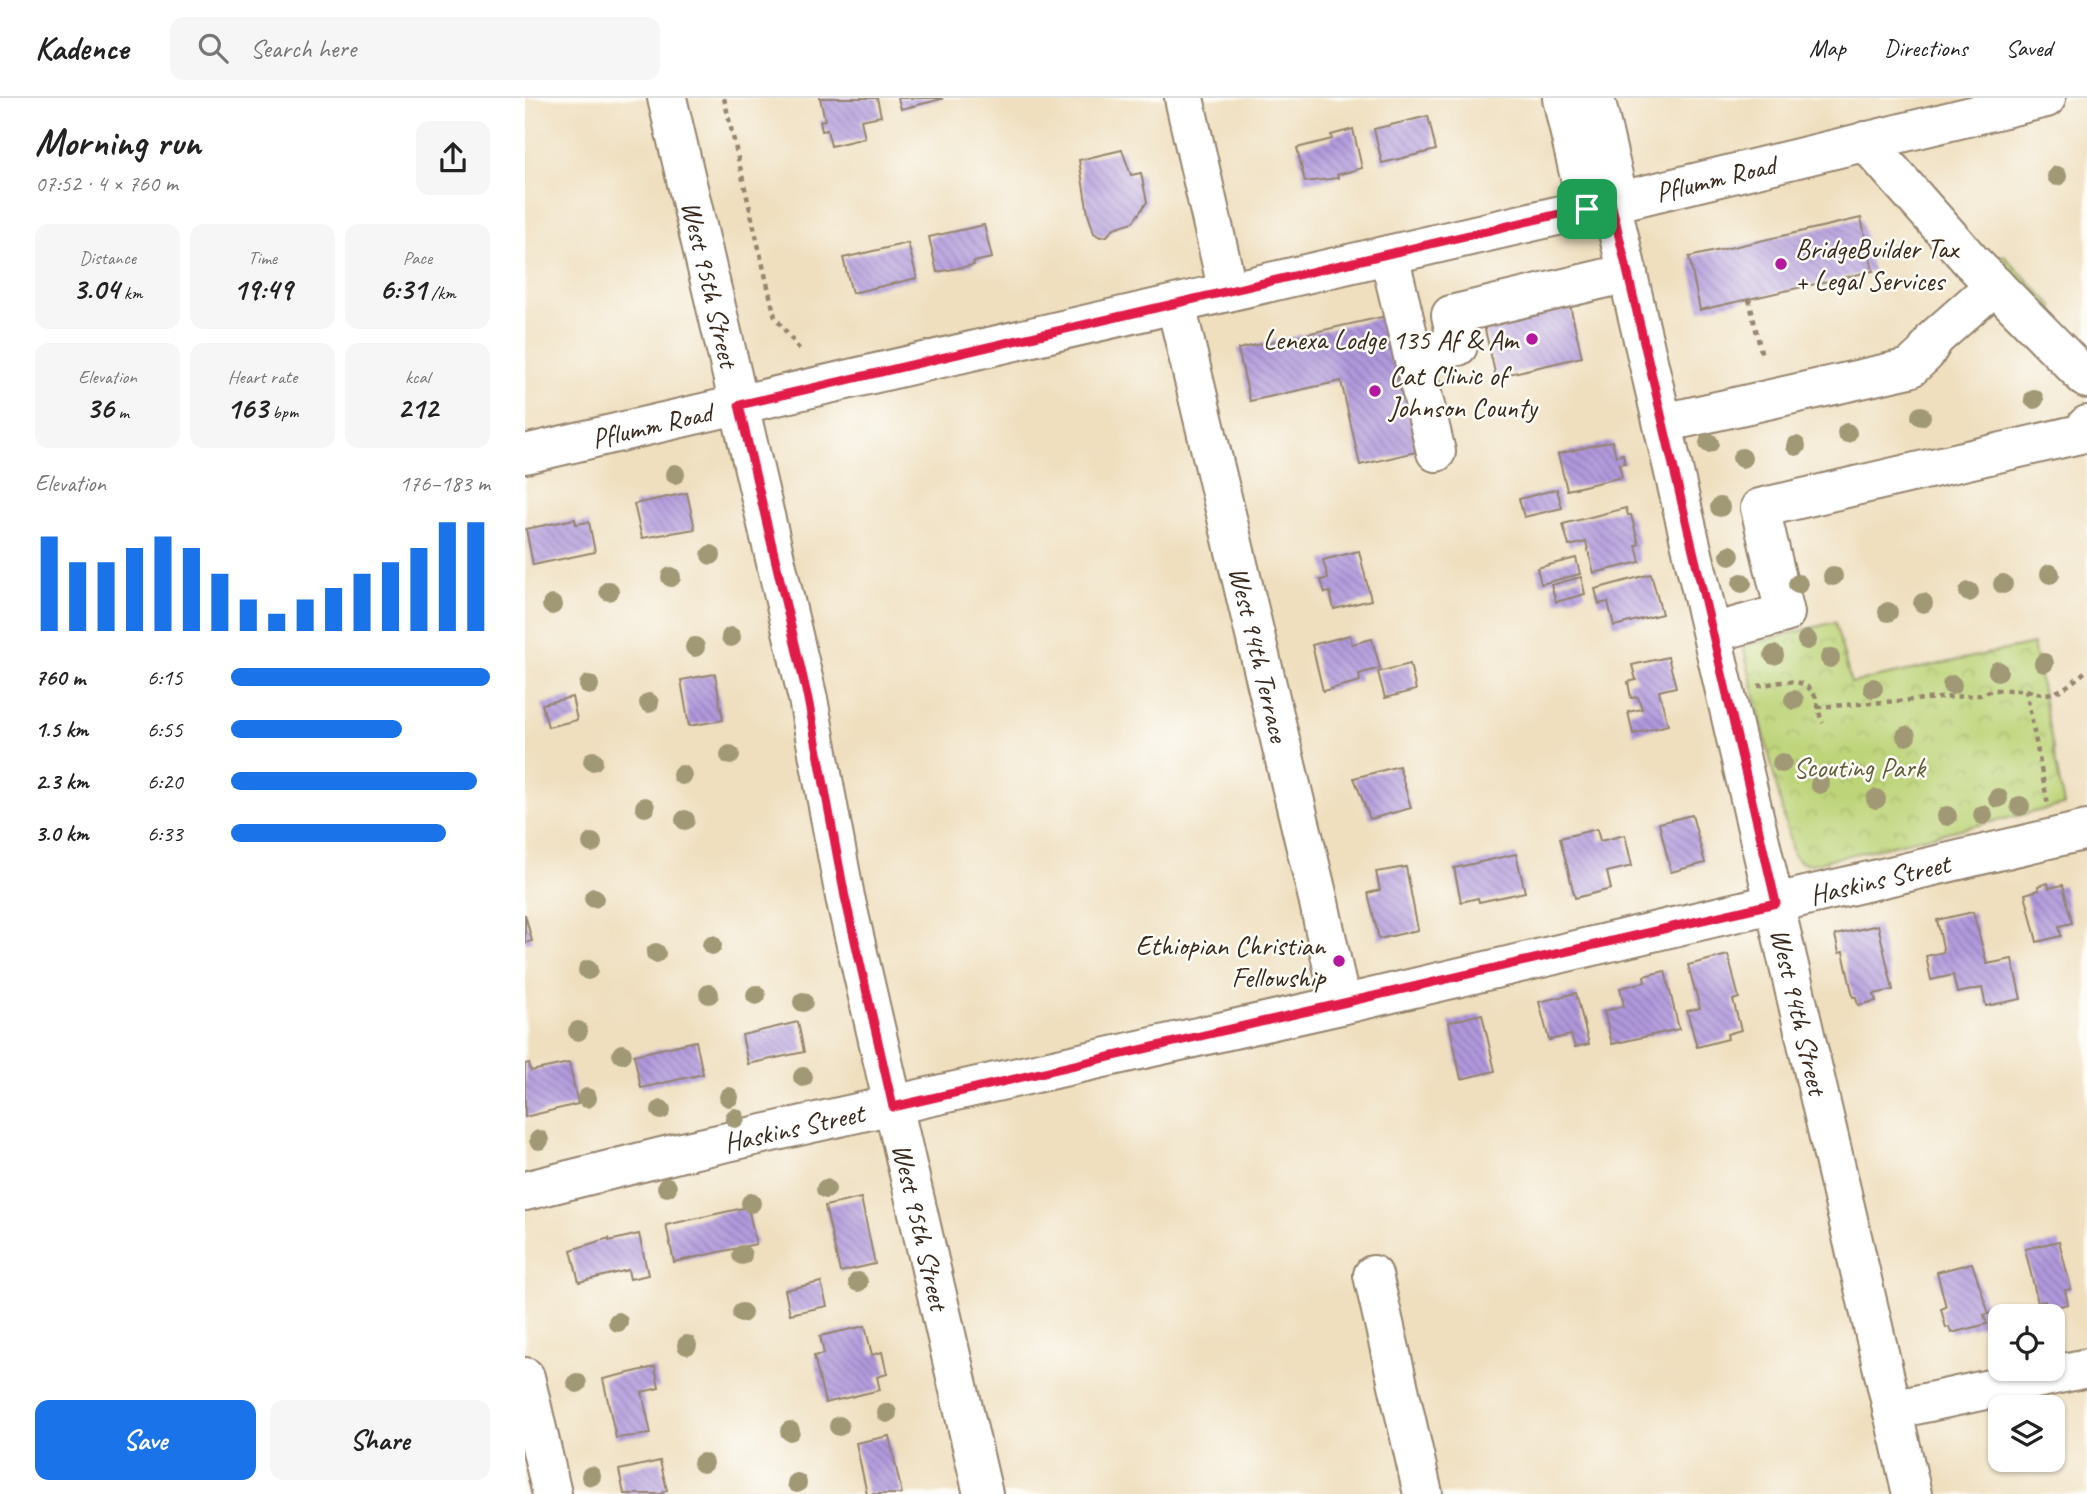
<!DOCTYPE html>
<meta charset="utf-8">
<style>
:root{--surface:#fff;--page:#f6f6f6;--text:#222;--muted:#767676;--line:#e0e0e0;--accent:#1a73e8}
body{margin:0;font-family:Caveat,sans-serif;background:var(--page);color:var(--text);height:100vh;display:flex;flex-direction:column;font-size:26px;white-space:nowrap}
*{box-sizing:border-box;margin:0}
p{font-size:23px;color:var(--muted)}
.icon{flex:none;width:38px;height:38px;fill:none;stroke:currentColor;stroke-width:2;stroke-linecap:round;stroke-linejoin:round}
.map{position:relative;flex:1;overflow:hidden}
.panel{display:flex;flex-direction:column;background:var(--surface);width:525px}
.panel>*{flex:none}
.controls{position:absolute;left:1463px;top:1206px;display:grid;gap:14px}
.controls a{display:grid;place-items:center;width:77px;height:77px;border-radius:14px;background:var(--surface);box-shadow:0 2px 5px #0004;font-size:35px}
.pin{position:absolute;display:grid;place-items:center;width:60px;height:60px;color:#fff;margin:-30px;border-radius:14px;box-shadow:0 4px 10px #0006}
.round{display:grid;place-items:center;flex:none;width:74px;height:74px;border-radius:14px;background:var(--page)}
.headline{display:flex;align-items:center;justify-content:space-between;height:119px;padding:0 35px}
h1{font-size:38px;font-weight:700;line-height:52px}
.figures{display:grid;grid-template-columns:repeat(3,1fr);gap:10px;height:119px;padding:7px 35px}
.figures div{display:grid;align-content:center;border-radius:14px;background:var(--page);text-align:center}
.figures b{font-size:30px;font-weight:700}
.figures small{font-size:19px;font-weight:400}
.figures p{font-size:19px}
.chart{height:196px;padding:14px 35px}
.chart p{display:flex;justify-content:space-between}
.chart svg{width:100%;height:126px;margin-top:7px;stroke:var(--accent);stroke-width:6}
.cta{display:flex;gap:14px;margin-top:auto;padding:14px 35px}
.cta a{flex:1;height:80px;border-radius:14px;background:var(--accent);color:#fff;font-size:28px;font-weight:700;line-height:80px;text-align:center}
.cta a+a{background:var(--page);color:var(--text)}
ul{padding:0 35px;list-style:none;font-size:23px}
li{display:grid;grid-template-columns:112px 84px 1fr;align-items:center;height:52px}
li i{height:18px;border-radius:9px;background:var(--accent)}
header{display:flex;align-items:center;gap:42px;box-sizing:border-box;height:98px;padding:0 35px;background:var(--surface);border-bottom:2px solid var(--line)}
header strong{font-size:33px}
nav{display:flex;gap:38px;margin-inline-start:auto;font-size:24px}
.search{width:490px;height:63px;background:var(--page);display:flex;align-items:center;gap:18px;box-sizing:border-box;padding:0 24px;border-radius:14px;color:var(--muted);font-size:26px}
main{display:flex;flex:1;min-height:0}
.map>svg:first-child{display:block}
.grass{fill:url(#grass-dots);stroke:#7c7f4c;stroke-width:2}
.park{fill:url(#park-crowns);stroke:#7c7f4c;stroke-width:2}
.building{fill:url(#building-back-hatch)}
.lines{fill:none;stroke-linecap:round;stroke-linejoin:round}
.minor-casing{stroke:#95846e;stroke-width:42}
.major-casing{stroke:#95846e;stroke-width:42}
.path{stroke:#95846e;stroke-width:4.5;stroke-dasharray:5 5;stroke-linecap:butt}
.minor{stroke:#fff;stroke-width:38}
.major{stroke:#fff;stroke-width:38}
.tree{fill:#a19875}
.route-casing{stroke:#fff;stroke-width:14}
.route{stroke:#e11d48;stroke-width:9}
.poi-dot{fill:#b5179e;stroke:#fdfcf7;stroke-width:2.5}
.labels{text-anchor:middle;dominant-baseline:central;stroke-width:5;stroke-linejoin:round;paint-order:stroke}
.street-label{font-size:28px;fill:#3b2a1e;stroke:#fdfcf7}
.poi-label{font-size:28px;fill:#3b2a1e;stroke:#fdfcf7;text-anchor:start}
.park-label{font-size:28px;fill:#625d39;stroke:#fdfcf7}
</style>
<header>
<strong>Kadence</strong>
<div class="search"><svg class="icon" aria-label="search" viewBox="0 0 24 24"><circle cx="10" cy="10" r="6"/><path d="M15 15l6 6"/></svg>Search here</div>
<nav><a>Map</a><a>Directions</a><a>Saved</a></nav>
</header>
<main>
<section class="panel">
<div class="headline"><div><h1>Morning run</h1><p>07:52 · 4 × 760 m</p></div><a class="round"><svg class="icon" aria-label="share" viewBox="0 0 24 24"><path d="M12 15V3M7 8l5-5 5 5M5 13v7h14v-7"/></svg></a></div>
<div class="figures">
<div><p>Distance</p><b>3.04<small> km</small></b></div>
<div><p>Time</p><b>19:49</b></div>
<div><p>Pace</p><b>6:31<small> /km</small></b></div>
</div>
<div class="figures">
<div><p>Elevation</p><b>36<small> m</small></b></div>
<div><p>Heart rate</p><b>163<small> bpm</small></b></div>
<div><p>kcal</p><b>212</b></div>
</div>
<div class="chart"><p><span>Elevation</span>176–183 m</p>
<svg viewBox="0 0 160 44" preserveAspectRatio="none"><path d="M5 44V11M15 44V20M25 44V20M35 44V15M45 44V11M55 44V15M65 44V24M75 44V33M85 44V38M95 44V33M105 44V29M115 44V24M125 44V20M135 44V15M145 44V6M155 44V6"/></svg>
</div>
<ul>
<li><b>760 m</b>6:15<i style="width:100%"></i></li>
<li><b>1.5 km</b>6:55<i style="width:66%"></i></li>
<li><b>2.3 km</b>6:20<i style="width:95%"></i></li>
<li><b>3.0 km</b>6:33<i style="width:83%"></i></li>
</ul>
<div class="cta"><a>Save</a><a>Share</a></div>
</section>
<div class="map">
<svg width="1562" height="1396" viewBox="0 0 1562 1396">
<defs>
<pattern id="grass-dots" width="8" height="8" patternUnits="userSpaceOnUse" patternTransform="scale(1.75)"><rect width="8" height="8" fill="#bed479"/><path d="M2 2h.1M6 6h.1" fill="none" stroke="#a4b668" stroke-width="1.8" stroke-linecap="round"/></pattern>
<pattern id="park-crowns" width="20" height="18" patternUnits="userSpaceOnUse" patternTransform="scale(1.75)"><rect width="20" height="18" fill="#bed479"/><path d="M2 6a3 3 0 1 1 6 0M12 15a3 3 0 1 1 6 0" fill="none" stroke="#a4b668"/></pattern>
<pattern id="building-back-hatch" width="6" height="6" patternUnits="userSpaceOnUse" patternTransform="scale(1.75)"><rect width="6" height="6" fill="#b098dc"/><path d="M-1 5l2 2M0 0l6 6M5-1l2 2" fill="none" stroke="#907cb2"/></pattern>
</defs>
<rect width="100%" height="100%" fill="#fdfcf7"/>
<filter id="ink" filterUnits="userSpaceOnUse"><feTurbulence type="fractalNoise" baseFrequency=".0143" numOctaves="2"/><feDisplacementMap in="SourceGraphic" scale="14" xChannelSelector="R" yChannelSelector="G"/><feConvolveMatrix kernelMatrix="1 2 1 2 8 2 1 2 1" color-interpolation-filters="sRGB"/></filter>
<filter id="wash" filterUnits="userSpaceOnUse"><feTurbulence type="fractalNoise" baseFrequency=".00686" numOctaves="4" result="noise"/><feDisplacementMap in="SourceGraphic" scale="28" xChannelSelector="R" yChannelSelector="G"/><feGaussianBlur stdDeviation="1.57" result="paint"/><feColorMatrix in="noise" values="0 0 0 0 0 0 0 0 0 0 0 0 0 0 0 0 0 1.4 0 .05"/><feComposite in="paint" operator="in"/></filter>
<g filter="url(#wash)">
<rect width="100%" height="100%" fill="#efdfbf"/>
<polygon class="grass" points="1478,157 1528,208 1528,215 1525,216 1476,167 1473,161"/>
<polygon class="park" points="1310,524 1326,585 1508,546 1539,707 1286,766 1275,764 1268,757 1218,548"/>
<g id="blocks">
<g class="building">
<polygon points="295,0 352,0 356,18 336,22 340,40 306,48 302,32 297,33 295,23 300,22"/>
<polygon points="373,0 416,0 417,1 376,11"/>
<polygon points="903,18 911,52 857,65 849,31"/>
<polygon points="828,31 837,70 812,77 813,80 780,84 772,50 807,41 806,37"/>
<polygon points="597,52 606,77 616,75 622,104 608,124 589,130 582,138 575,139 569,135 563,116 554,62"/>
<polygon points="1336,120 1348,173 1175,212 1164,159"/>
<polygon points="459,127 467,160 448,164 449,167 412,174 404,139"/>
<polygon points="383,145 392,180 327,195 318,160"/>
<polygon points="1044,203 1057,259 971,279 958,223"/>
<polygon points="866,217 895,353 835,367 816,283 725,303 713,251"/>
<polygon points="1087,343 1091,358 1098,356 1100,365 1094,366 1097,379 1042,392 1033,356"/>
<polygon points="1032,391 1037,410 999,419 994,401"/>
<polygon points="162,395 170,431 117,440 109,406"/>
<polygon points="1101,410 1103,417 1106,417 1114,446 1111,447 1115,464 1069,475 1061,444 1044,448 1038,426"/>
<polygon points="50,421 51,426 64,424 70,454 8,467 1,431"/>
<polygon points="834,453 846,502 809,511 805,494 800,495 796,482 803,480 798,462"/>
<polygon points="1051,460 1055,476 1016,486 1012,470"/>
<polygon points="1126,476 1137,516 1089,528 1083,504 1074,506 1070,491"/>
<polygon points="1056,479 1060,496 1031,504 1026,487"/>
<polygon points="825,537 827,546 847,541 855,570 834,576 835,583 798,593 787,547"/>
<polygon points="1143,559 1151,589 1134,593 1143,627 1108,636 1103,614 1117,611 1113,599 1106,600 1103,584 1111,582 1107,567"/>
<polygon points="885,566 891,592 860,600 853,574"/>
<polygon points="190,576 198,622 164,628 156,582"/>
<polygon points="47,599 52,622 23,629 17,606"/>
<polygon points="874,668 886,710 845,721 829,680"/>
<polygon points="1167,717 1180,765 1146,774 1134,725"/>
<polygon points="1072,731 1075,743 1100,737 1107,768 1082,774 1086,791 1050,800 1035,740"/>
<polygon points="991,756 1000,794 954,804 953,800 936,804 929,770"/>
<polygon points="881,769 893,832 854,841 843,795 855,792 851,774"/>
<polygon points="1523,785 1524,790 1538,787 1547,825 1534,828 1536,838 1512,844 1500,796 1514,792 1513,788"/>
<polygon points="1448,814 1462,866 1487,861 1496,901 1461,908 1457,890 1432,895 1428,877 1406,882 1401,858 1419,854 1412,822"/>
<polygon points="0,816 7,843 0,845"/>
<polygon points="1353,827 1368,892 1349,896 1351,903 1333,907 1331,899 1328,899 1318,854 1314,855 1310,837"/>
<polygon points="1203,857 1214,900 1208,902 1216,932 1202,936 1203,941 1172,949 1162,913 1175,910 1163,867"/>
<polygon points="1140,873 1154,931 1087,946 1079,913 1099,908 1095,890 1120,884 1119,878"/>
<polygon points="1051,895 1064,946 1050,949 1046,937 1024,942 1014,904"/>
<polygon points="957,916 970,973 936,981 924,924"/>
<polygon points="273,924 279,954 223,966 217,937"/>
<polygon points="171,943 178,976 116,990 109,957"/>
<polygon points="4,965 6,973 44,965 53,1006 0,1019 0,966"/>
<polygon points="336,1100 350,1166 315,1174 300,1108"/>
<polygon points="223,1109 231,1146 149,1164 141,1127"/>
<polygon points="114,1136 123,1177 105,1181 103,1172 54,1184 46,1152 84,1140 84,1143"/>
<polygon points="1534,1143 1546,1191 1540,1192 1543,1206 1522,1211 1520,1203 1513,1205 1500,1151"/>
<polygon points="1447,1165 1464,1216 1459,1217 1462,1226 1426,1235 1424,1229 1421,1230 1416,1211 1421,1209 1412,1174"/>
<polygon points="296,1184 302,1208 265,1216 260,1192"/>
<polygon points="340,1228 347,1257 357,1254 362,1276 352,1279 355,1292 300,1305 289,1258 299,1256 295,1238"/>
<polygon points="130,1269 134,1290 117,1294 126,1336 91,1340 78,1281"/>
<polygon points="364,1338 377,1396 342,1396 331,1345"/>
<polygon points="135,1363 142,1392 136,1396 99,1396 94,1372"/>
</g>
</g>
</g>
<g filter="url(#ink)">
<use href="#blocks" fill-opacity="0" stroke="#95846e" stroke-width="2"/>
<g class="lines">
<defs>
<g id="minor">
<polyline points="659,0 703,194"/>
<polyline points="1037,0 1062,111"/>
<polyline points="1070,0 1094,103"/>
<polyline points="1340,43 1445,162 1562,281"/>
<path id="s1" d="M1086,104L1387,1396"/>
<polyline points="864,157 911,354"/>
<path id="s2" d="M651,207L793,800L816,907"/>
<polyline points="888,257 933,248 926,217 1103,175"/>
<polyline points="1138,325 1385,270 1400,256 1410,240 1470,187"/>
<polyline points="1187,535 1260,515 1235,410 1559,335 1562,327"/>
<path id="s3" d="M0,1093L153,1055L816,907L1562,732"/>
<polyline points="848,1177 898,1396"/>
<polyline points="0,1279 27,1396"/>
<polyline points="1367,1312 1562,1270"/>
</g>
<g id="major">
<path id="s4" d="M142,0L283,601L320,799L458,1396"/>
<path id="s5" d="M0,356L1062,111L1521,0"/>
</g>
</defs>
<use href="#minor" class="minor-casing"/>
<use href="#major" class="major-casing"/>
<g class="path">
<polyline points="199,0 250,219 275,252"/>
<polyline points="1224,201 1237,258"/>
<path d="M1233,588C1251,585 1279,576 1290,598C1294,606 1293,616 1298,625"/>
<path d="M1502,592C1528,603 1542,589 1562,572"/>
<polyline points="1292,609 1455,597 1467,592 1501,592 1523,707"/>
</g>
<use href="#minor" class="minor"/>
<use href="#major" class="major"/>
</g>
<g class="tree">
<circle cx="1532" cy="78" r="10"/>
<circle cx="1509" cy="301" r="10"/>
<circle cx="1396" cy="318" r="10"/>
<circle cx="1322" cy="335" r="10"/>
<circle cx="1184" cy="345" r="10"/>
<circle cx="1271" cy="348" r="10"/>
<circle cx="1217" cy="360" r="10"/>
<circle cx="150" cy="376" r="10"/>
<circle cx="1195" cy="409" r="10"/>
<circle cx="186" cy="457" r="10"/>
<circle cx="1205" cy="457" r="10"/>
<circle cx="1525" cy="476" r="10"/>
<circle cx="1308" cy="478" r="10"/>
<circle cx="146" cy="479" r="10"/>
<circle cx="1217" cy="485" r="10"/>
<circle cx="1273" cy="486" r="10"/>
<circle cx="1478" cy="486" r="10"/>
<circle cx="84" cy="493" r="10"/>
<circle cx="1444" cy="494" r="10"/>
<circle cx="1398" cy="505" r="10"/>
<circle cx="27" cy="507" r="10"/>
<circle cx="1363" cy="514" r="10"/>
<circle cx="206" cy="539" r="10"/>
<circle cx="1282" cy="542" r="10"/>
<circle cx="170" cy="549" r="10"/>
<circle cx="1249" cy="557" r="10"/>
<circle cx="1305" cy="560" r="10"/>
<circle cx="1519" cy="565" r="10"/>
<circle cx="1473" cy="573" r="10"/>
<circle cx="64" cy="587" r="10"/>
<circle cx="1427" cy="587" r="10"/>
<circle cx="1348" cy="590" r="10"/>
<circle cx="1269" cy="602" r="10"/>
<circle cx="124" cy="605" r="10"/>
<circle cx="1381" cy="638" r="10"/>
<circle cx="205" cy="657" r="10"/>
<circle cx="68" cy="663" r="10"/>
<circle cx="1257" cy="665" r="10"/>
<circle cx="157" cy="677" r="10"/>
<circle cx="1295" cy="686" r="10"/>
<circle cx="1473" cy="700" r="10"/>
<circle cx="1351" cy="701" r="10"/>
<circle cx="1495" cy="708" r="10"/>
<circle cx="120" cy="709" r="10"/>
<circle cx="1458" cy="717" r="10"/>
<circle cx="1422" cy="718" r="10"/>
<circle cx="160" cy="722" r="10"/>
<circle cx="67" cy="745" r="10"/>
<circle cx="69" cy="800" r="10"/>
<circle cx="187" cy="847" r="10"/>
<circle cx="131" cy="855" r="10"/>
<circle cx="63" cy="872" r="10"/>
<circle cx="184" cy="896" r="10"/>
<circle cx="231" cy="897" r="10"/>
<circle cx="278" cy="904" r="10"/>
<circle cx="53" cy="933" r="10"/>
<circle cx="97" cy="956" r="10"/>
<circle cx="278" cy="979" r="10"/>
<circle cx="204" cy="999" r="10"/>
<circle cx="62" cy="1000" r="10"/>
<circle cx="136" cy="1012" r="10"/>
<circle cx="210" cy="1020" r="10"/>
<circle cx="14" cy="1042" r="10"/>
<circle cx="142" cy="1089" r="10"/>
<circle cx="301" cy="1091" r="10"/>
<circle cx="226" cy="1105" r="10"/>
<circle cx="217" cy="1157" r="10"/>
<circle cx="333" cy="1184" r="10"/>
<circle cx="217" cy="1215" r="10"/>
<circle cx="93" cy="1224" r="10"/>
<circle cx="162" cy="1247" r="10"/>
<circle cx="52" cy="1285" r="10"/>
<circle cx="362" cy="1315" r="10"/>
<circle cx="314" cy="1328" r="10"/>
<circle cx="265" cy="1333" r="10"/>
<circle cx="178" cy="1365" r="10"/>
<circle cx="66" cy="1378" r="10"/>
<circle cx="272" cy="1385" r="10"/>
</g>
</g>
<g class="lines" filter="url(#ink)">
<defs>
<polygon id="route" points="1086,104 1251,805 368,1009 320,799 283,601 214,307"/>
</defs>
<use href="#route" class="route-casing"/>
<use href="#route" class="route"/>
</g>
<g class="poi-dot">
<circle cx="1256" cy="166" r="7"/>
<circle cx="1007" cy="241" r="7"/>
<circle cx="850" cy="293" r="7"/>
<circle cx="814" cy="863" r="7"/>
</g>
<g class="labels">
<g class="street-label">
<text stroke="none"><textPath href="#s5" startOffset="1222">Pflumm Road</textPath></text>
<text stroke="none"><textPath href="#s4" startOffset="191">West 95th Street</textPath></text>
<text stroke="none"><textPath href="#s5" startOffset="130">Pflumm Road</textPath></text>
<text stroke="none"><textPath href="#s2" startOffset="359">West 94th Terrace</textPath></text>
<text stroke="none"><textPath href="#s3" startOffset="1390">Haskins Street</textPath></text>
<text stroke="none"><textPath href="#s1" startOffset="831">West 94th Street</textPath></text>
<text stroke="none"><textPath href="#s3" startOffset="276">Haskins Street</textPath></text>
<text stroke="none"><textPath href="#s4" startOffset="1157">West 95th Street</textPath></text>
</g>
<g class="poi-label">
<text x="1270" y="150">BridgeBuilder Tax<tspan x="1270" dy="32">+ Legal Services</tspan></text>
<text x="993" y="241" text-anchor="end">Lenexa Lodge 135 Af &amp; Am</text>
<text x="864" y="277">Cat Clinic of<tspan x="864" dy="32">Johnson County</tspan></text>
<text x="800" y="847" text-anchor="end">Ethiopian Christian<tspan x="800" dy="32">Fellowship</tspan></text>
</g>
<g class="park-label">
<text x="1334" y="669">Scouting Park</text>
</g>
</g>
</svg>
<div class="controls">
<a><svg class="icon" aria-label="locate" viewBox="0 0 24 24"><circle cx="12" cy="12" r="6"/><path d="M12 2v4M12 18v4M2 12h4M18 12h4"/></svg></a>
<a><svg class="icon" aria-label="layers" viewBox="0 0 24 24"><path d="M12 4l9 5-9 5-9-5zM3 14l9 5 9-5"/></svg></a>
</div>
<div class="pin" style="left:1062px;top:111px;background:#1e9e55"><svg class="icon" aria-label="arrive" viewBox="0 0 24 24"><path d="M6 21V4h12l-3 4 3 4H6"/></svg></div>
</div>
</main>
